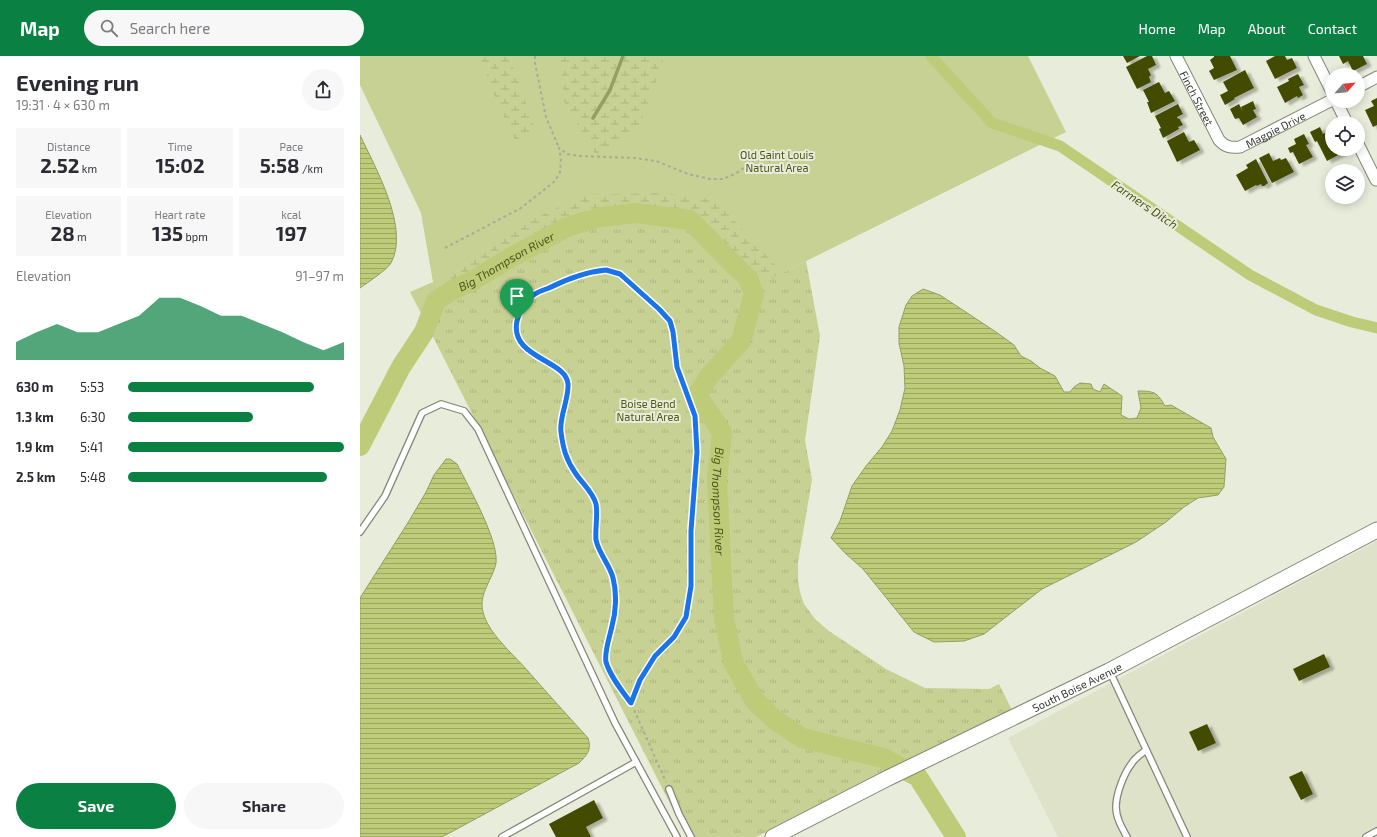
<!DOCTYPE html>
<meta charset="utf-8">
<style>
:root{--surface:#fff;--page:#f7f7f7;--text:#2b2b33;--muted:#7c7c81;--accent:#0b8043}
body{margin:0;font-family:"Exo 2",sans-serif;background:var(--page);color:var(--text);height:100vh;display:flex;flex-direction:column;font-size:15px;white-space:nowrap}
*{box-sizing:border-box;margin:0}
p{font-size:13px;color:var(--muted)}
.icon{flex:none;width:22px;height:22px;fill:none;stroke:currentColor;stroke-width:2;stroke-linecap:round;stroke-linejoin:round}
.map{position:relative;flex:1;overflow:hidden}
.sheet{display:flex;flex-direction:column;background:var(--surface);width:360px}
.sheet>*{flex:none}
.needle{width:26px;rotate:63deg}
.tools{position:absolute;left:965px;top:12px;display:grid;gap:8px}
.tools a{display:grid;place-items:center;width:40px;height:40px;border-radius:50%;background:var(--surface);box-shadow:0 2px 10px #0003;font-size:20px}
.pin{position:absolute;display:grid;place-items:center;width:34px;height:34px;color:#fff;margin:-41px -17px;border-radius:50% 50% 50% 0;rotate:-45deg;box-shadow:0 0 4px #0007}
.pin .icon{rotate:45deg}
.round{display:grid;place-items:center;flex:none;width:42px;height:42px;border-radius:21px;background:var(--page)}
.summary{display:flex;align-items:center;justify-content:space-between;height:68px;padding:0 16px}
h1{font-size:22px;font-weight:700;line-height:30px}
.stats{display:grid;grid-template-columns:repeat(3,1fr);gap:6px;height:68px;padding:4px 16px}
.stats div{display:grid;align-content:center;border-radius:0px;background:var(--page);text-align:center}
.stats b{font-size:20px;font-weight:700}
.stats small{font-size:11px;font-weight:400}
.stats p{font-size:11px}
.chart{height:112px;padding:8px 16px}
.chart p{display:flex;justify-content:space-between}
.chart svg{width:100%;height:72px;margin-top:4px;fill:var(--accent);opacity:.7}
.button{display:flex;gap:8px;margin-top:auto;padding:8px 16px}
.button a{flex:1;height:46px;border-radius:24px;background:var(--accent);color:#fff;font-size:16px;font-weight:700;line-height:46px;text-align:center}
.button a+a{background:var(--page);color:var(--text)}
ul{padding:0 16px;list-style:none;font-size:13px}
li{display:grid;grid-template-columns:64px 48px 1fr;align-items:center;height:30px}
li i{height:10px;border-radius:5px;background:var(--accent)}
header{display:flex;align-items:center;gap:24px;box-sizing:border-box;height:56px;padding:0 20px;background:var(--accent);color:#fff}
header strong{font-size:19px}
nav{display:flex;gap:22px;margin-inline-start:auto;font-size:14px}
.search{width:280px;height:36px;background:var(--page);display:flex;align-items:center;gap:10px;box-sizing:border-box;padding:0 14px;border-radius:22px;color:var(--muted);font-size:15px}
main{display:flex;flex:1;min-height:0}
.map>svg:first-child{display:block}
.built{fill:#dde2c9}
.grass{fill:#c7d193}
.wetland{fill:url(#wetland-marsh)}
.park{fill:url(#park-tufts)}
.water{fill:url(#water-rules);stroke:#959f62}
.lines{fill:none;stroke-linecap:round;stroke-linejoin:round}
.stream{stroke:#959f62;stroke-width:3.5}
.canal{stroke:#becb78;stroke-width:11}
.river{stroke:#becb78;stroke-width:20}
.building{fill:#434b06;filter:url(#shadow)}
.service-casing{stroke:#848777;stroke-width:8}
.minor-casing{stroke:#848777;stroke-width:13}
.secondary-casing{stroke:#848777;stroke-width:17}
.path{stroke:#a8ab9d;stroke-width:2;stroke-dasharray:3 3;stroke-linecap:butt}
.service{stroke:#fff;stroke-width:5.5}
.minor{stroke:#fff;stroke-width:11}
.secondary{stroke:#fff;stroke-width:15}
.route-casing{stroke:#fff;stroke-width:8}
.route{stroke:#1a73e8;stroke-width:5}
.labels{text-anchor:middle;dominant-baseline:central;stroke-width:4;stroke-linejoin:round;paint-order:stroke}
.street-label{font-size:11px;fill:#363730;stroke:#e8ecda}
.park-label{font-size:11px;fill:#4f571b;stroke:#e8ecda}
.water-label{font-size:12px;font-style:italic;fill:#4d5519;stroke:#e8ecda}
</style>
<header>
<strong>Map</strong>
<div class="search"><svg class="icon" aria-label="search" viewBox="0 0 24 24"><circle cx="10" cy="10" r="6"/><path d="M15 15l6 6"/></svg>Search here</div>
<nav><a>Home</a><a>Map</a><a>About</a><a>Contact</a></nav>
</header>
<main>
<section class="sheet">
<div class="summary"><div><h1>Evening run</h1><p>19:31 · 4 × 630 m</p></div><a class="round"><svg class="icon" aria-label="share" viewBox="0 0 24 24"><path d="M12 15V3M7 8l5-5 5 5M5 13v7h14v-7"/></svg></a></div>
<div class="stats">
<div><p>Distance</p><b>2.52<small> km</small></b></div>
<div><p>Time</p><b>15:02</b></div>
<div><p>Pace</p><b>5:58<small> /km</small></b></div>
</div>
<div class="stats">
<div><p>Elevation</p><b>28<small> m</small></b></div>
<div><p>Heart rate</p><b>135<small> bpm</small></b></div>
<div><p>kcal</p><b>197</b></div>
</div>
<div class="chart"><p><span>Elevation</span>91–97 m</p>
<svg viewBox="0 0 160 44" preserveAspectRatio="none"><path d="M0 44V33L10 27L20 22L30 27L40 27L50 22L60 17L70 6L80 6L90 11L100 17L110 17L120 22L130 27L140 33L150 38L160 33V44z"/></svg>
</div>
<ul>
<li><b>630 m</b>5:53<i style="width:86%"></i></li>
<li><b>1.3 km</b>6:30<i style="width:58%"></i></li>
<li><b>1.9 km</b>5:41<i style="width:100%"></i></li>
<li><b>2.5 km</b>5:48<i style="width:92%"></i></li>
</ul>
<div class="button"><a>Save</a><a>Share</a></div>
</section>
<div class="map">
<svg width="1017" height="781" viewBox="0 0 1017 781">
<defs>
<pattern id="wetland-marsh" width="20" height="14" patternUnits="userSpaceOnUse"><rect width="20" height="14" fill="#c7d193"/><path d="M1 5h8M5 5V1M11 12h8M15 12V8" fill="none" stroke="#acb47f"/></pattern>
<pattern id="park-tufts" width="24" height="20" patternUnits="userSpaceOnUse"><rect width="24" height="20" fill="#c7d193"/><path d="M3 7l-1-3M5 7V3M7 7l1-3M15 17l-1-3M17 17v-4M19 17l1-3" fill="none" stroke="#acb47f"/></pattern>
<pattern id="water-rules" width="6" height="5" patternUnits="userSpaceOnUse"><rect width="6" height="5" fill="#becb78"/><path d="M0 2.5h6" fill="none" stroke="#9ba663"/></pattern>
<filter id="shadow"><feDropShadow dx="4.5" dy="2.5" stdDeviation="1" flood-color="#0004"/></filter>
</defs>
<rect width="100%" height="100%" fill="#e8ecda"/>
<polygon class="built" points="1017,485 1017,781 698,781 648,682"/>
<polygon class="grass" points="0,0 668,0 706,76 392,232 76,245 67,269 50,236 73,226 61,157 0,29"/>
<g class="wetland">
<polygon points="120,0 149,0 176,75 157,88 138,49"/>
<polygon points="200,0 304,0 302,9 279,71 236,100 204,45"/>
<polygon points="300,137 354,143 421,215 384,364 99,254 87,218 165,167 224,139"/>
</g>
<polygon class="park" points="276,157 330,164 375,210 388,222 392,232 446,205 460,280 445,384 452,424 438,506 438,524 440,536 444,548 455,563 469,575 526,613 565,632 629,633 639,628 652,654 396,781 327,781 67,269 76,245 91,235 112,225 150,202 207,171 241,161"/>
<g class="water">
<path d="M0,79C15,111 50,172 31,207C28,213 7,227 0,232Z"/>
<path d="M563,233L580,239L636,276L654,289L661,300L671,305L680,312L695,320L704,336H710L714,331L720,327L731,328L733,333L740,336L744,328L762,340L761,359L769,363L777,362L781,352L778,335C794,335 797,336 805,350L811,349L851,372L853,381L866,403L864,431L858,439L838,442L824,451L806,466L776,486L682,533L624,578L604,585L574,586L554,576L503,513L485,497L471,482L480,465L492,430L506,410L522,391L532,375L540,354L545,332L544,310L539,287V271L546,249L552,240Z"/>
<path d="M86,403H90L97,408C108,430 139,484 136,507C133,523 118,538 123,556C128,577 153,598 167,614C187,637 208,660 228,682C232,694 227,699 219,707L82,781H0V542L49,465L66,436L74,419Z"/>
</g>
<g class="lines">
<polyline class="stream" points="233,62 250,34 263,0"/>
<polyline class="canal" points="571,0 632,67 700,90 890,219 956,254 992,266 1017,272"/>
<path class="river" id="s1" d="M0,390L41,311L64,276L76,245L91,235L112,225L150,202L207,171L241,161L276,157L330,164L375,210L388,222L394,238L381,285L351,318L337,339L362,376L357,424L364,562L373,606L395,645L415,664L442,682L523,702L558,721L596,781"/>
</g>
<g class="building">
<polygon points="763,0 780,0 767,7"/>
<polygon points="787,0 792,0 796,9 788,13 791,19 789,21 791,26 777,33 766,11"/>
<polygon points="854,0 870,0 877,14 854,24 849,15 854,12 850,4 854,1"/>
<polygon points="915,0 925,0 927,4 932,2 937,12 915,23 906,5"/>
<polygon points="979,0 1003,0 1007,8 993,15 988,5 983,8"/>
<polygon points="885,14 894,32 874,42 875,43 865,49 860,39 868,35 863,26"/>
<polygon points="938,18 944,29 939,31 943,39 938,42 937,40 925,47 917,31 929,25 928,23"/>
<polygon points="799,26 805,37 809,35 815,45 791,57 787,46 789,46 783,34"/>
<polygon points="1017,42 1017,69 1013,71 1005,54 1014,50 1011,45"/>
<polygon points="893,45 896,53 893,54 897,61 883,69 879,62 875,63 870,53 879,48 883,56 881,51"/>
<polygon points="818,48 823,58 817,61 818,63 819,62 823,69 818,71 819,73 803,82 799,73 801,72 795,60"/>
<polygon points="960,71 963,78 972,73 972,93 982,93 984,96 967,105 957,85 955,86 950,76"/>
<polygon points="824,76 829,86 834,84 840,94 817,106 807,85"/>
<polygon points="944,78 949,88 946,89 953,101 939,108 933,96 930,97 928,92 936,88 934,83"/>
<polygon points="909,97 913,105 920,102 921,104 926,102 934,116 912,127 899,102"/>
<polygon points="896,103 908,127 904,130 902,130 901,128 897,130 896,129 885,135 876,119 888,112 886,109"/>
<polygon points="964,598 970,611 939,625 933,613"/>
<polygon points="847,668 856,687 838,695 829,676"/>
<polygon points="942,715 953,738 941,744 929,721"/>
<polygon points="234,744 243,762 226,771 231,781 196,781 189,768"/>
</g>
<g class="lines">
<defs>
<g id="service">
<polyline points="0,476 25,440 62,357 81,348 104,355 118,373 255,667 317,781"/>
<polyline points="750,616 827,781"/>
<polyline points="309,733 319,758 331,781"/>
<polyline points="142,781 276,706"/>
<path d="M767,781C762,772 756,762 756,751C756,738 764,717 772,707C775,702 781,698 786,694"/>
<polyline points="1006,781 1017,775"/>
</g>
<g id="minor">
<path id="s2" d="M816,0L859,84C865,91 871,92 880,91L972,44"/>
<polyline points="954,0 972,36"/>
<polyline points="998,31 1017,21"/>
<polyline points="976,45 987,67"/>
<polyline points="998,88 1016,124"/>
</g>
<g id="secondary">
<path id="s3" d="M413,781L528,722L749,615L1017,474"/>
</g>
</defs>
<use href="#service" class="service-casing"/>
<use href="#minor" class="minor-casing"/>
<use href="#secondary" class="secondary-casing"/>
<g class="path">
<polyline points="175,0 175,7 186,61 199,92"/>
<polyline points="85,192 161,152 195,125 200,116 201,103 199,92 207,98 220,100 275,102 296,105 328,118 350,123 363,123 375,118 396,104 401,103 410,105"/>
<polyline points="271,647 255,623 246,605 248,585 253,569 256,543 253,522 241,498 237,484 236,447 229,435 215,418 204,397 200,373 208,327 204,318 194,310 179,302 166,292 159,283 156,276 157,264 162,251 172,240 210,222 231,215 246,214 260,218 299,253 310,265 313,276 317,311 335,360 337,395 331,475 331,530 326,561 314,581 295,600 280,624 271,647 306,726"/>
</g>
<use href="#service" class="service"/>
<use href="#minor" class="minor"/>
<use href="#secondary" class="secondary"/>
</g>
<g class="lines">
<defs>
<path id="route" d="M246,214L260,218L299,253L310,265L313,276L317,311L335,360L337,396L331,475V530L326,561L314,581L295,600L280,624L271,647C262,635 250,620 246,606C244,596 250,580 252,570C256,556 257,537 253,522C250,509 239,498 236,484C235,472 238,459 236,448C233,436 222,427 216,418C206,404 203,392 201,376C199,361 209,343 208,328C207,304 149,302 157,265C159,256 165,245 172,240C177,236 183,234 189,232C207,223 225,216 246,214Z"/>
</defs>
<use href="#route" class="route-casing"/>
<use href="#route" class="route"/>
</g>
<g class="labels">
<g class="street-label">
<text stroke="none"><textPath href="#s2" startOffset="47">Finch Street</textPath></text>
<text stroke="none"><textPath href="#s2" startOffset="157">Magpie Drive</textPath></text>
<text stroke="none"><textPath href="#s3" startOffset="339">South Boise Avenue</textPath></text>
</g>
<g class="park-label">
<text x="417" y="98">Old Saint Louis<tspan x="417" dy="13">Natural Area</tspan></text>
<text x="288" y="347">Boise Bend<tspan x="288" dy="13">Natural Area</tspan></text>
</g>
<g class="water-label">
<text transform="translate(785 148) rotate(34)">Farmers Ditch</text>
<text stroke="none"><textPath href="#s1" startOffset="245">Big Thompson River</textPath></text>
<text stroke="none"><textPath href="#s1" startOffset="772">Big Thompson River</textPath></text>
</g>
</g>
</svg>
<div class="tools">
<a><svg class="needle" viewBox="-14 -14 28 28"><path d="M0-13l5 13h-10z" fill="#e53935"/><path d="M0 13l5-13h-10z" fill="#7c7c81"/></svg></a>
<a><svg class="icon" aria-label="locate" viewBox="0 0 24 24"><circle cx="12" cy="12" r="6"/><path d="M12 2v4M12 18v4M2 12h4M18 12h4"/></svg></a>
<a><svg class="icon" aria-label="layers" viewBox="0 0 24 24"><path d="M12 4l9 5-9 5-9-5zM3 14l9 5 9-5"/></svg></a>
</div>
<div class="pin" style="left:157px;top:264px;background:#1e9e55"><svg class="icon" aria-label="arrive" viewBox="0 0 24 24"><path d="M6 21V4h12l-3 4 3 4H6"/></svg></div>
</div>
</main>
